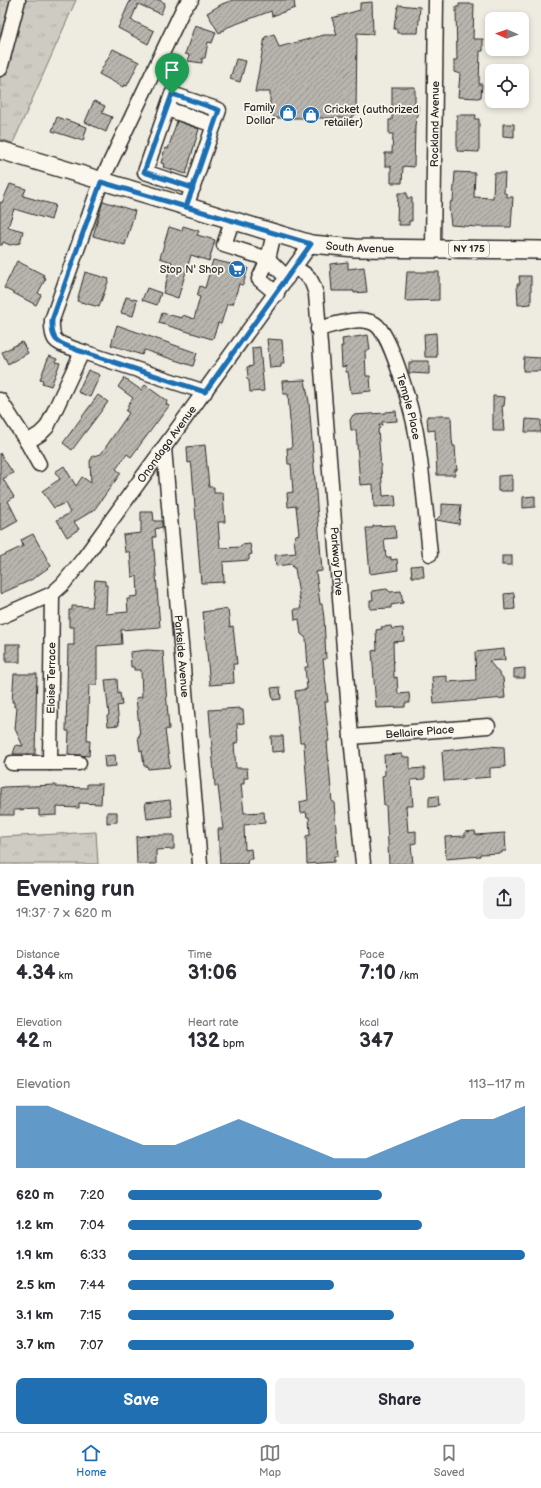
<!DOCTYPE html>
<meta charset="utf-8">
<style>
:root{--surface:#fff;--page:#f2f2f3;--text:#2b2b33;--muted:#7c7c81;--line:#e1e1e2;--accent:#1f6fb2}
body{margin:0;font-family:"Balsamiq Sans",sans-serif;background:var(--page);color:var(--text);height:100vh;display:flex;flex-direction:column;font-size:15px;white-space:nowrap}
*{box-sizing:border-box;margin:0}
p{font-size:13px;color:var(--muted)}
.icon{flex:none;width:22px;height:22px;fill:none;stroke:currentColor;stroke-width:2;stroke-linecap:round;stroke-linejoin:round}
.map{position:relative;height:864px;overflow:hidden}
.details{display:flex;flex-direction:column;background:var(--surface);flex:1}
.details>*{flex:none}
.needle{width:26px;rotate:272deg}
.buttons{position:absolute;left:485px;top:12px;display:grid;gap:8px}
.buttons a{display:grid;place-items:center;width:44px;height:44px;border-radius:8px;background:var(--surface);box-shadow:0 2px 6px #0003;font-size:20px}
.pin{position:absolute;display:grid;place-items:center;width:34px;height:34px;color:#fff;margin:-41px -17px;border-radius:50% 50% 50% 0;rotate:-45deg;box-shadow:0 0 4px #0007}
.pin .icon{rotate:45deg}
.round{display:grid;place-items:center;flex:none;width:42px;height:42px;border-radius:8px;background:var(--page)}
.summary{display:flex;align-items:center;justify-content:space-between;height:68px;padding:0 16px}
h1{font-size:22px;font-weight:600;line-height:30px}
.figures{display:grid;grid-template-columns:repeat(3,1fr);gap:6px;height:68px;padding:4px 16px}
.figures div{display:grid;align-content:center}
.figures b{font-size:20px;font-weight:600}
.figures small{font-size:11px;font-weight:400}
.figures p{font-size:11px}
.chart{height:112px;padding:8px 16px}
.chart p{display:flex;justify-content:space-between}
.chart svg{width:100%;height:72px;margin-top:4px;fill:var(--accent);opacity:.7}
.action{display:flex;gap:8px;margin-top:auto;padding:8px 16px}
.action a{flex:1;height:46px;border-radius:8px;background:var(--accent);color:#fff;font-size:16px;font-weight:600;line-height:46px;text-align:center}
.action a+a{background:var(--page);color:var(--text)}
ul{padding:0 16px;list-style:none;font-size:13px}
li{display:grid;grid-template-columns:64px 48px 1fr;align-items:center;height:30px}
li i{height:10px;border-radius:5px;background:var(--accent)}
.menu{display:flex;justify-content:space-around;align-items:center;height:56px;border-top:1px solid var(--line);background:var(--surface);font-size:11px;color:var(--muted)}
.menu a{display:grid;justify-items:center;gap:2px}
.menu .active{color:var(--accent)}
.map>svg:first-child{display:block}
.park{fill:url(#park-tufts);stroke:#7c7b76}
.building{fill:url(#building-hatch);stroke:#2b2b2b}
.lines{fill:none;stroke-linecap:round;stroke-linejoin:round}
.minor-casing{stroke:#2b2b2b;stroke-width:17}
.major-casing{stroke:#2b2b2b;stroke-width:20}
.minor{stroke:#fbf7ec;stroke-width:14}
.major{stroke:#fbf7ec;stroke-width:17}
.route-casing{stroke:#fff;stroke-width:8}
.route{stroke:#1f6fb2;stroke-width:5}
.labels{text-anchor:middle;dominant-baseline:central;stroke-width:3.5;stroke-linejoin:round;paint-order:stroke}
.shield{fill:#fbf7ec;stroke:#696865;stroke-width:1}
.shield-label{font-size:10px;font-weight:bold;fill:#2b2b2b}
.poi-label{font-size:11px;fill:#2b2b2b;stroke:#fbf7ec;text-anchor:end}
.street-label{font-size:11px;fill:#2b2b2b;stroke:#fbf7ec}
</style>
<div class="map">
<svg width="541" height="864" viewBox="0 0 541 864">
<defs>
<pattern id="park-tufts" width="24" height="20" patternUnits="userSpaceOnUse"><rect width="24" height="20" fill="#cecbc2"/><path d="M3 7l-1-3M5 7V3M7 7l1-3M15 17l-1-3M17 17v-4M19 17l1-3" fill="none" stroke="#b1aea7"/></pattern>
<pattern id="building-hatch" width="6" height="6" patternUnits="userSpaceOnUse"><rect width="6" height="6" fill="#b8b5ae"/><path d="M-1 1l2-2M0 6l6-6M5 7l2-2" fill="none" stroke="#96938e"/></pattern>
</defs>
<rect width="100%" height="100%" fill="#eeebe0"/>
<filter id="ink" filterUnits="userSpaceOnUse"><feTurbulence type="fractalNoise" baseFrequency=".025" numOctaves="2"/><feDisplacementMap in="SourceGraphic" scale="8" xChannelSelector="R" yChannelSelector="G"/><feConvolveMatrix kernelMatrix="1 2 1 2 8 2 1 2 1" color-interpolation-filters="sRGB"/></filter>
<g filter="url(#ink)">
<g class="park">
<polygon points="0,0 76,0 13,143 0,139"/>
<polygon points="96,832 98,864 0,864 0,837"/>
</g>
<g class="building">
<polygon points="128,0 159,0 165,3 161,14 138,4 131,20 154,31 148,44 118,28 130,1"/>
<polygon points="233,0 294,0 295,8 272,16 271,11 228,27 219,33 207,13 222,4"/>
<polygon points="372,2 373,34 357,33 356,114 351,118 275,118 270,112 270,92 255,92 265,37 274,34 279,47 324,35 337,35 332,18 360,10 360,3"/>
<polygon points="459,4 474,4 473,39 483,39 483,51 480,51 479,84 482,84 481,97 478,98 458,97 460,74 454,72 454,60 457,60 456,7 459,7"/>
<polygon points="398,5 420,7 418,33 397,33 397,29 394,29 395,19 396,19"/>
<polygon points="195,25 216,32 212,43 208,42 205,58 202,58 202,63 188,61 189,55 185,54"/>
<polygon points="113,49 139,62 127,86 124,85 123,87 99,74"/>
<polygon points="236,59 246,61 240,82 230,79"/>
<polygon points="392,87 415,87 415,104 418,105 418,117 416,117 415,126 414,167 403,166 402,183 391,183 391,166 385,166 385,153 392,153 393,134 389,134 389,120 392,120"/>
<polygon points="94,101 105,106 102,113 112,117 106,132 85,122"/>
<polygon points="457,115 476,115 475,119 479,119 479,152 457,151"/>
<polygon points="57,117 87,127 83,141 52,131"/>
<polygon points="177,121 199,129 186,174 163,167 164,164 161,163 165,148 168,149"/>
<polygon points="503,124 514,124 514,137 503,136"/>
<polygon points="455,172 475,173 474,197 493,198 494,173 505,173 504,193 507,194 507,197 513,197 511,227 477,227 451,225 449,208 451,201 453,201"/>
<polygon points="10,184 26,189 23,196 55,205 51,220 14,209 8,227 23,231 20,243 10,245 3,242 2,245 0,245 0,202 2,203"/>
<polygon points="398,193 407,193 407,198 412,198 412,221 409,221 409,225 399,225 399,221 397,221"/>
<polygon points="103,201 135,211 125,245 93,236"/>
<polygon points="183,226 199,231 197,235 215,240 209,261 191,255 178,298 163,293 172,262 160,258 169,227 182,231"/>
<polygon points="213,260 248,268 243,285 239,284 233,304 227,304 221,324 218,323 213,338 212,339 159,323 162,313 182,318 183,315 194,319 200,297 197,296 200,286 205,288"/>
<polygon points="17,261 44,275 43,277 46,278 38,293 41,295 36,305 4,288"/>
<polygon points="348,262 348,269 364,267 367,292 354,293 354,291 332,291 330,264"/>
<polygon points="85,272 109,279 99,307 77,301"/>
<polygon points="407,272 439,272 439,300 405,301"/>
<polygon points="519,276 531,276 531,304 518,305 517,284 520,284"/>
<polygon points="147,288 161,293 157,305 142,300"/>
<polygon points="126,297 137,300 133,316 121,313"/>
<polygon points="117,325 197,353 193,366 144,350 142,355 111,345"/>
<polygon points="436,333 437,357 425,357 424,334"/>
<polygon points="368,335 370,350 365,351 366,376 370,376 371,391 351,393 348,372 346,372 346,366 342,367 341,346 343,346 342,339"/>
<polygon points="267,339 282,340 284,364 281,364 281,367 270,368"/>
<polygon points="22,342 28,353 8,364 2,352"/>
<polygon points="260,347 264,391 250,392 249,381 246,378 248,376 247,367 253,366 252,348"/>
<polygon points="49,356 57,359 56,362 60,363 51,386 42,383 43,380 40,379"/>
<polygon points="524,357 541,358 541,371 523,371"/>
<polygon points="412,361 429,361 429,374 409,373 409,363 412,363"/>
<polygon points="88,370 100,375 90,397 78,392"/>
<polygon points="124,378 141,390 145,385 167,401 166,404 169,406 131,457 127,454 116,469 121,473 94,510 74,522 79,529 67,537 57,520 70,513 65,503 54,508 42,491 60,479 55,472 64,466 76,486 82,477 91,483 90,461 93,456 101,454 129,413 126,411 129,407 127,406 133,398 118,387"/>
<polygon points="305,380 309,402 322,571 316,572 320,604 322,604 324,618 326,659 323,659 328,702 325,702 329,741 327,742 332,802 334,802 338,856 334,856 334,862 307,864 306,836 310,835 309,817 307,817 306,812 301,813 300,802 308,800 304,745 304,742 300,742 295,691 307,689 305,667 308,667 306,638 301,634 299,619 295,620 294,609 301,609 295,568 293,568 292,564 276,566 275,555 296,553 294,540 296,535 299,534 296,506 288,507 287,493 293,492 291,464 288,464 287,448 292,448 288,394 283,394 282,381"/>
<polygon points="98,395 108,402 72,450 63,443"/>
<polygon points="493,396 505,397 504,406 502,406 504,431 493,431"/>
<polygon points="396,411 397,421 382,422 382,425 379,425 380,428 378,429 383,496 395,495 396,506 374,507 373,484 360,485 356,430 351,430 350,420 353,415 386,413 386,412"/>
<polygon points="427,416 451,416 452,440 453,446 455,446 456,461 457,470 455,470 455,475 437,475 435,430 428,431"/>
<polygon points="526,419 541,420 541,432 525,432"/>
<polygon points="205,445 209,487 214,487 214,493 223,493 225,522 218,522 220,548 241,547 241,545 250,544 252,554 249,555 249,560 223,562 224,582 204,583 201,583 192,469 191,462 188,463 187,447"/>
<polygon points="0,453 13,473 3,479 14,497 8,501 18,521 0,531"/>
<polygon points="512,475 512,491 498,491 498,476"/>
<polygon points="535,496 535,507 523,508 523,497"/>
<polygon points="442,504 461,505 459,524 436,520 442,514"/>
<polygon points="141,512 153,512 154,521 162,521 162,527 155,529 156,537 153,537 160,627 121,630 122,644 97,646 97,685 89,685 87,741 90,741 89,756 68,754 69,731 66,731 68,645 74,645 74,627 69,627 69,610 72,610 72,606 92,607 95,580 105,581 105,585 107,585 106,614 128,612 127,599 130,599 130,597 138,596 137,576 132,577 130,552 125,552 123,535 141,533"/>
<polygon points="395,525 396,538 384,539 386,557 391,557 391,560 397,559 398,570 370,574 366,528 373,528 373,526"/>
<polygon points="33,534 51,566 31,580 0,594 0,557 23,546 21,540"/>
<rect x="502" y="556" width="10" height="9"/>
<polygon points="423,565 424,577 412,577 411,566"/>
<polygon points="387,589 390,592 401,591 403,603 391,605 391,608 370,609 370,600 373,600 372,591"/>
<polygon points="514,593 515,609 505,610 504,594"/>
<polygon points="223,609 228,610 230,627 233,626 237,664 233,664 234,683 210,685 203,612"/>
<polygon points="391,626 392,629 403,628 404,641 393,642 394,678 397,677 398,694 409,693 410,703 405,703 405,707 376,708 372,651 377,650 376,630 382,629 381,627"/>
<rect x="6" y="644" width="14" height="18"/>
<polygon points="504,649 505,660 489,661 503,678 505,698 434,704 432,677 447,676 447,682 476,680 475,652"/>
<polygon points="147,650 163,651 169,729 165,730 170,767 148,769 147,766 144,766 142,750 140,751 138,736 140,736 136,698 142,697 141,670 134,670 134,667 131,667 130,652"/>
<polygon points="525,668 525,678 514,678 514,669"/>
<polygon points="14,674 37,674 35,754 13,754 16,745 23,746 15,729 17,707 14,707 14,702 12,702"/>
<polygon points="117,679 118,694 120,693 122,705 117,706 119,725 108,726 107,716 109,715 105,680"/>
<polygon points="280,687 281,699 273,700 271,688"/>
<polygon points="240,708 240,710 243,710 244,723 237,724 238,742 234,744 236,768 247,768 248,778 244,778 244,784 241,784 244,813 264,812 265,823 244,825 245,850 251,849 252,859 248,859 247,864 220,864 218,829 223,829 218,786 215,786 209,710"/>
<polygon points="271,736 283,736 284,751 272,752"/>
<polygon points="488,746 504,747 505,767 490,768 490,777 444,781 442,752 443,751"/>
<polygon points="402,754 402,757 410,757 410,769 425,768 425,779 411,780 413,806 406,806 408,832 416,831 416,843 411,844 413,864 389,864 386,805 384,805 382,776 385,775 384,755"/>
<polygon points="115,755 116,766 105,767 104,756"/>
<polygon points="87,784 102,784 101,804 79,803 79,808 57,807 57,815 39,816 39,809 14,810 14,815 0,815 0,788 4,787 56,785 56,787 87,788"/>
<polygon points="438,796 439,806 429,807 429,797"/>
<polygon points="170,800 172,816 147,819 145,803"/>
<polygon points="107,812 117,812 117,822 107,823"/>
<polygon points="475,831 476,835 505,833 506,851 502,851 502,853 480,854 480,856 446,859 445,837 465,836 465,832"/>
<polygon points="152,835 174,835 174,849 156,850 156,864 137,864 136,837"/>
</g>
<g class="lines">
<defs>
<g id="minor">
<path d="M191,0L184,7L101,182L52,320C51,344 57,342 77,350L205,392"/>
<polyline points="0,69 18,0"/>
<polyline points="167,109 214,125"/>
<polyline points="186,207 219,110 172,94 145,172 193,188"/>
<polyline points="232,221 224,245 268,259 259,279 277,294"/>
<polyline points="274,233 268,259 287,278"/>
<path id="s1" d="M433,248L436,0"/>
<path id="s2" d="M295,268C309,276 311,277 316,294L351,737L363,864"/>
<path id="s3" d="M318,329C335,325 359,315 375,324C392,334 414,418 417,439C423,477 426,516 430,554"/>
<polyline points="0,400 27,442 40,434 47,427 82,352"/>
<polyline points="27,442 39,464"/>
<path id="s4" d="M164,448L200,864"/>
<path id="s5" d="M0,617L52,594L63,584L84,558L311,244"/>
<path id="s6" d="M351,737L488,726"/>
<polyline points="12,763 79,763"/>
<path id="s7" d="M50,763L52,594"/>
</g>
<g id="major">
<path id="s8" d="M0,150L311,244L355,248L541,250"/>
</g>
</defs>
<use href="#minor" class="minor-casing"/>
<use href="#major" class="major-casing"/>
<use href="#minor" class="minor"/>
<use href="#major" class="major"/>
</g>
</g>
<g class="lines" filter="url(#ink)">
<defs>
<path id="route" d="M172,94L144,172L193,188L186,207L101,182L52,320C51,343 58,342 77,350L205,392L311,244L186,207L219,110L172,94"/>
</defs>
<use href="#route" class="route-casing"/>
<use href="#route" class="route"/>
</g>
<defs>
<symbol id="shop-disc" viewBox="-11 -11 22 22"><circle r="9.5" fill="#1f6fb2" stroke="#fbf7ec"/><path d="M-5-2.5h2.3a2.7 3.5 0 0 1 5.4 0H5L5.5 6h-11ZM-1.5-2.5h3a1.5 2.3 0 0 0-3 0Z" fill="#fff"/></symbol>
<symbol id="supermarket-disc" viewBox="-11 -11 22 22"><circle r="9.5" fill="#1f6fb2" stroke="#fbf7ec"/><path d="M-6-5.5h2.5l.6 2H6L4.5 2H-2.5L-4.4-4H-6ZM-1.5 3.2a1.3 1.3 0 1 0 .1 0ZM3 3.2a1.3 1.3 0 1 0 .1 0Z" fill="#fff"/></symbol>
</defs>
<g fill-rule="evenodd">
<use href="#shop-disc" x="278" y="103" width="20" height="20"/>
<use href="#shop-disc" x="301" y="105" width="20" height="20"/>
<use href="#supermarket-disc" x="227" y="259" width="20" height="20"/>
</g>
<g class="labels">
<rect class="shield" x="449" y="241" width="40" height="16" rx="3"/>
<g class="shield-label">
<text x="469" y="249">NY 175</text>
</g>
<g class="poi-label">
<text x="275" y="107">Family<tspan x="275" dy="13">Dollar</tspan></text>
<text x="324" y="109" text-anchor="start">Cricket (authorized<tspan x="324" dy="13">retailer)</tspan></text>
<text x="224" y="269">Stop N' Shop</text>
</g>
<g class="street-label">
<text stroke="none"><textPath href="#s1" startOffset="124">Rockland Avenue</textPath></text>
<text stroke="none"><textPath href="#s8" startOffset="374">South Avenue</textPath></text>
<text stroke="none"><textPath href="#s3" startOffset="149">Temple Place</textPath></text>
<text stroke="none"><textPath href="#s5" startOffset="246">Onondaga Avenue</textPath></text>
<text stroke="none"><textPath href="#s2" startOffset="303">Parkway Drive</textPath></text>
<text stroke="none"><textPath href="#s4" startOffset="209">Parkside Avenue</textPath></text>
<text stroke="none"><textPath href="#s7" startOffset="85">Eloise Terrace</textPath></text>
<text stroke="none"><textPath href="#s6" startOffset="69">Bellaire Place</textPath></text>
</g>
</g>
</svg>
<div class="buttons">
<a><svg class="needle" viewBox="-14 -14 28 28"><path d="M0-13l5 13h-10z" fill="#e53935"/><path d="M0 13l5-13h-10z" fill="#7c7c81"/></svg></a>
<a><svg class="icon" aria-label="locate" viewBox="0 0 24 24"><circle cx="12" cy="12" r="6"/><path d="M12 2v4M12 18v4M2 12h4M18 12h4"/></svg></a>
</div>
<div class="pin" style="left:172px;top:94px;background:#1e9e55"><svg class="icon" aria-label="arrive" viewBox="0 0 24 24"><path d="M6 21V4h12l-3 4 3 4H6"/></svg></div>
</div>
<section class="details">
<div class="summary"><div><h1>Evening run</h1><p>19:37 · 7 × 620 m</p></div><a class="round"><svg class="icon" aria-label="share" viewBox="0 0 24 24"><path d="M12 15V3M7 8l5-5 5 5M5 13v7h14v-7"/></svg></a></div>
<div class="figures">
<div><p>Distance</p><b>4.34<small> km</small></b></div>
<div><p>Time</p><b>31:06</b></div>
<div><p>Pace</p><b>7:10<small> /km</small></b></div>
</div>
<div class="figures">
<div><p>Elevation</p><b>42<small> m</small></b></div>
<div><p>Heart rate</p><b>132<small> bpm</small></b></div>
<div><p>kcal</p><b>347</b></div>
</div>
<div class="chart"><p><span>Elevation</span>113–117 m</p>
<svg viewBox="0 0 160 44" preserveAspectRatio="none"><path d="M0 44V6L10 6L20 14L30 22L40 30L50 30L60 22L70 14L80 22L90 30L100 38L110 38L120 30L130 22L140 14L150 14L160 6V44z"/></svg>
</div>
<ul>
<li><b>620 m</b>7:20<i style="width:64%"></i></li>
<li><b>1.2 km</b>7:04<i style="width:74%"></i></li>
<li><b>1.9 km</b>6:33<i style="width:100%"></i></li>
<li><b>2.5 km</b>7:44<i style="width:52%"></i></li>
<li><b>3.1 km</b>7:15<i style="width:67%"></i></li>
<li><b>3.7 km</b>7:07<i style="width:72%"></i></li>
</ul>
<div class="action"><a>Save</a><a>Share</a></div>
</section>
<nav class="menu">
<a class="active"><svg class="icon" aria-label="home" viewBox="0 0 24 24"><path d="M3 11l9-7 9 7M6 9v11h12V9"/></svg>Home</a>
<a><svg class="icon" aria-label="map" viewBox="0 0 24 24"><path d="M3 6l6-2 6 2 6-2v14l-6 2-6-2-6 2zM9 4v14M15 6v14"/></svg>Map</a>
<a><svg class="icon" aria-label="saved" viewBox="0 0 24 24"><path d="M7 4h10v16l-5-4-5 4z"/></svg>Saved</a>
</nav>
